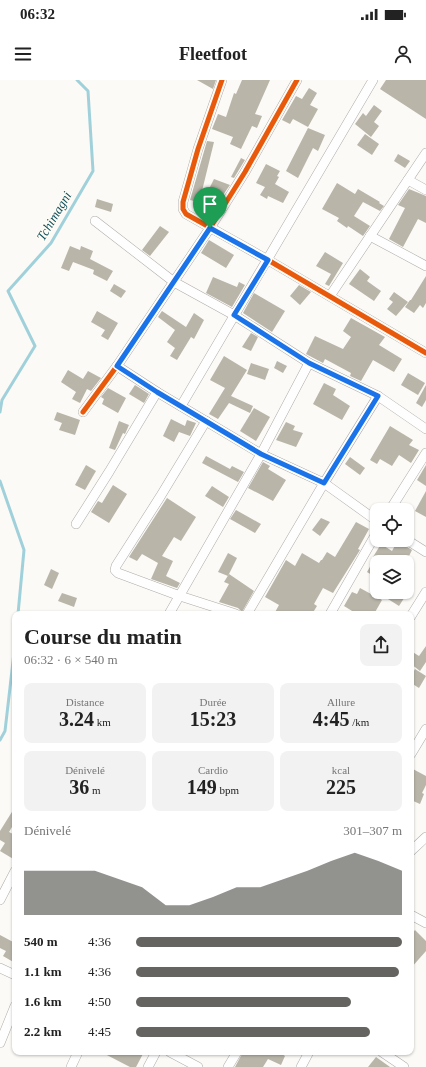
<!DOCTYPE html>
<html lang="fr">
<meta charset="utf-8">
<style>
:root{--surface:#fff;--page:#f2f2f2;--text:#222;--muted:#767676;--accent:#656460}
body{margin:0;font-family:Georgia,serif;background:var(--page);color:var(--text);height:100vh;display:flex;flex-direction:column;font-size:15px;white-space:nowrap}
*{box-sizing:border-box;margin:0}
p{font-size:13px;color:var(--muted)}
.icon{flex:none;width:22px;height:22px;fill:none;stroke:currentColor;stroke-width:2;stroke-linecap:round;stroke-linejoin:round}
.map{position:relative;flex:1;overflow:hidden}
.details{position:absolute;left:12px;top:531px;width:402px;height:444px;display:flex;flex-direction:column;background:var(--surface);border-radius:8px;box-shadow:0 1px 3px #0004}
.details>*{flex:none}
.fabs{position:absolute;left:370px;top:423px;display:grid;gap:8px}
.fabs a{display:grid;place-items:center;width:44px;height:44px;border-radius:8px;background:var(--surface);box-shadow:0 1px 3px #0004;font-size:20px}
.pin{position:absolute;display:grid;place-items:center;width:34px;height:34px;color:#fff;margin:-41px -17px;border-radius:50% 50% 50% 0;rotate:-45deg;box-shadow:0 0 4px #0007}
.pin .icon{rotate:45deg}
.round{display:grid;place-items:center;flex:none;width:42px;height:42px;border-radius:8px;background:var(--page)}
.head{display:flex;align-items:center;justify-content:space-between;height:68px;padding:0 12px}
h1{font-size:22px;font-weight:600;line-height:30px}
.stats{display:grid;grid-template-columns:repeat(3,1fr);gap:6px;height:68px;padding:4px 12px}
.stats div{display:grid;align-content:center;border-radius:8px;background:var(--page);text-align:center}
.stats b{font-size:20px;font-weight:600}
.stats small{font-size:11px;font-weight:400}
.stats p{font-size:11px}
.chart{height:112px;padding:8px 12px}
.chart p{display:flex;justify-content:space-between}
.chart svg{width:100%;height:72px;margin-top:4px;fill:var(--accent);opacity:.7}
ul{padding:0 12px;list-style:none;font-size:13px}
li{display:grid;grid-template-columns:64px 48px 1fr;align-items:center;height:30px}
li i{height:10px;border-radius:5px;background:var(--accent)}
.status{display:flex;justify-content:space-between;align-items:center;height:28px;padding:0 20px;background:var(--surface);direction:ltr}
.status svg{height:11px;fill:currentColor}
header{display:flex;justify-content:space-between;align-items:center;height:52px;padding:0 12px;background:var(--surface);font-size:18px;font-weight:600}
.map>svg:first-child{display:block}
.lines{fill:none;stroke-linecap:round;stroke-linejoin:round}
.stream{stroke:#a0d1db;stroke-width:3}
.building{fill:#b9b5a9}
.minor-casing{stroke:#aeacaa;stroke-width:10}
.minor{stroke:#fffefe;stroke-width:9}
.cycleway-casing{stroke:#fefbf4;stroke-width:8}
.cycleway{stroke:#e8590c;stroke-width:5}
.route-casing{stroke:#fff;stroke-width:8}
.route{stroke:#1a73e8;stroke-width:5}
.labels{text-anchor:middle;dominant-baseline:central;stroke-width:3;stroke-linejoin:round;paint-order:stroke}
.water-label{font-size:13px;font-style:italic;fill:#0f4f5b;stroke:#fefbf4}
</style>
<div class="status"><b>06:32</b><svg viewBox="0 0 49 12"><path d="M0 12V9h3v3zM5 12V6h3v6zM10 12V3h3v9zM15 12V0h3v12zM26 1h20v11H26zM47 4h2v5h-2z"/></svg></div>
<header><svg class="icon" aria-label="menu" viewBox="0 0 24 24"><path d="M4 6h16M4 12h16M4 18h16"/></svg>Fleetfoot<svg class="icon" aria-label="person" viewBox="0 0 24 24"><circle cx="12" cy="8" r="4"/><path d="M4 21q1-7 8-7t8 7"/></svg></header>
<div class="map">
<svg width="426" height="987" viewBox="0 0 426 987">
<rect width="100%" height="100%" fill="#fcfaf6"/>
<g class="lines">
<g class="stream">
<polyline points="0,332 2,320 35,266 8,211 51,163 93,91 88,11 77,0"/>
<polyline points="0,401 24,470 18,534"/>
<polyline points="0,660 5,651 15,564"/>
</g>
</g>
<g class="building">
<polygon points="197,0 216,0 213,9"/>
<polygon points="242,0 270,0 255,34 262,36 257,48 252,46 241,69 230,64 233,57 212,49 218,34 226,37 234,13 236,14"/>
<polygon points="386,0 426,0 426,39 380,9"/>
<polygon points="309,8 317,13 310,25 318,29 308,47 293,39 290,44 282,40 296,16 302,19"/>
<polygon points="374,25 382,31 374,42 379,46 371,57 355,44 363,33 366,36"/>
<polygon points="308,48 325,55 318,71 313,68 298,98 286,91"/>
<polygon points="365,54 379,64 372,75 357,65"/>
<polygon points="207,61 214,62 201,115 205,117 214,99 230,105 223,115 217,113 214,120 219,122 216,127 212,126 209,131 197,125 198,122 190,120"/>
<polygon points="398,74 410,81 405,88 394,81"/>
<polygon points="241,78 245,80 234,98 231,97"/>
<polygon points="266,84 280,91 277,96 279,97 275,104 289,112 283,123 268,116 267,119 260,115 265,107 256,103"/>
<polygon points="337,103 355,114 358,109 380,122 379,123 384,126 380,131 363,122 354,136 370,146 363,156 348,146 347,148 337,141 339,138 322,129"/>
<polygon points="409,109 426,116 426,143 418,139 403,167 389,159 405,128 398,125"/>
<polygon points="97,119 113,124 111,132 95,127"/>
<polygon points="160,146 169,152 150,176 142,170"/>
<polygon points="209,160 234,175 226,188 201,173"/>
<polygon points="70,166 80,170 81,166 93,171 90,179 113,191 107,201 93,194 94,190 73,182 69,191 61,188"/>
<polygon points="325,172 343,183 329,206 325,204 331,194 316,186"/>
<polygon points="360,189 370,197 367,201 381,211 374,221 349,204"/>
<polygon points="426,196 426,223 423,228 420,225 414,233 405,227 410,220 411,220"/>
<polygon points="213,197 237,207 239,202 245,205 232,227 206,213"/>
<polygon points="114,204 126,211 121,218 110,211"/>
<polygon points="299,205 311,212 300,225 290,216"/>
<polygon points="394,212 408,222 396,236 387,229 393,222 389,219"/>
<polygon points="254,213 285,231 272,252 243,233"/>
<polygon points="97,231 118,243 108,260 101,256 105,250 91,242"/>
<polygon points="162,231 186,247 194,233 204,240 194,259 191,257 177,280 170,276 175,268 167,262 175,250 158,237"/>
<polygon points="351,238 385,257 379,265 402,279 394,292 373,280 361,301 350,296 351,293 325,279 323,283 306,274 315,256 343,269 351,257 343,251"/>
<polygon points="251,253 258,257 251,271 242,267"/>
<polygon points="224,276 247,290 231,316 253,326 250,333 229,323 218,339 209,334 225,308 210,300"/>
<polygon points="277,281 287,286 283,293 274,288"/>
<polygon points="251,283 269,289 265,300 247,294"/>
<polygon points="68,290 83,299 88,291 101,298 91,311 87,309 80,323 72,319 76,312 61,302"/>
<polygon points="408,293 425,303 418,315 401,305"/>
<polygon points="324,303 336,309 333,315 350,326 342,340 313,324"/>
<polygon points="135,305 149,314 144,323 129,314"/>
<polygon points="426,305 426,320 422,327 416,323"/>
<polygon points="108,308 126,318 118,333 102,324 104,319 101,317"/>
<polygon points="254,328 270,337 256,361 240,351"/>
<polygon points="57,332 80,340 75,355 59,350 62,343 54,340"/>
<polygon points="171,339 185,346 187,340 196,343 190,356 179,352 174,362 163,356"/>
<polygon points="119,341 129,345 125,354 123,353 115,370 109,368"/>
<polygon points="286,342 295,346 293,350 303,353 296,367 276,360"/>
<polygon points="390,346 413,360 409,365 419,370 411,383 399,375 392,386 380,379 377,384 370,380"/>
<polygon points="206,376 230,389 232,386 244,392 238,402 202,383"/>
<polygon points="350,377 365,388 360,395 345,384"/>
<polygon points="263,382 270,386 268,389 286,400 273,421 248,408"/>
<polygon points="86,385 96,391 85,410 75,405"/>
<polygon points="426,385 426,406 417,400"/>
<polygon points="113,405 127,414 109,443 91,432 98,421 102,423"/>
<polygon points="212,406 229,417 223,427 205,416"/>
<polygon points="426,411 426,437 415,431"/>
<polygon points="167,418 196,437 181,461 174,457 162,476 173,481 166,496 180,503 177,508 151,499 158,483 142,474 137,481 129,477"/>
<polygon points="236,430 261,444 255,453 230,439"/>
<polygon points="321,438 330,442 320,456 312,450"/>
<polygon points="356,442 369,449 358,469 360,470 333,513 323,508 314,524 317,526 312,534 274,534 279,525 265,517 286,480 295,486 302,473 319,483 321,480 322,480 327,472 335,477"/>
<polygon points="398,460 401,460 404,465 412,470 406,482 377,482 377,498 367,492 375,478 373,477 381,464 392,471"/>
<polygon points="228,473 237,478 228,496 218,492"/>
<polygon points="51,489 59,493 52,509 44,505"/>
<polygon points="229,494 254,511 242,532 238,528 219,522 229,504 224,502"/>
<polygon points="360,508 382,520 374,534 357,534 344,526 352,512 357,514"/>
<polygon points="377,512 408,512 399,526"/>
<polygon points="62,513 77,518 74,527 58,521"/>
<polygon points="426,566 426,582 420,591 411,584 411,571 419,576"/>
<polygon points="415,589 426,596 419,608 411,603 411,596"/>
<polygon points="411,688 426,696 426,705 422,713 424,714 420,724 411,720"/>
<polygon points="15,727 15,742 9,752 15,755 15,780 0,771 5,763 0,760 0,751"/>
<polygon points="415,850 426,861 426,871 411,888 411,855"/>
<polygon points="0,855 15,863 15,883 3,876 6,871 0,868"/>
<polygon points="101,972 144,972 136,987 130,987"/>
<polygon points="243,972 283,972 282,974 285,976 281,985 268,979 263,987 235,987"/>
<polygon points="376,977 390,987 368,987"/>
</g>
<g class="lines">
<defs>
<g id="minor">
<polyline points="222,0 198,69 183,122 183,129 186,134 268,180 426,273"/>
<polyline points="408,100 426,110"/>
<polyline points="95,141 174,202 234,235 309,283 378,316 426,349"/>
<polyline points="370,156 426,186"/>
<polyline points="330,216 426,73"/>
<polyline points="117,286 157,312 261,374 324,403 377,441"/>
<polyline points="181,326 373,0"/>
<polyline points="83,332 117,286 210,148 245,92 297,0"/>
<polyline points="206,341 160,417 116,486 115,490 118,493 180,516 236,534"/>
<polyline points="390,430 426,373"/>
<polyline points="76,444 109,392 157,312"/>
<polyline points="407,460 426,472"/>
<polyline points="169,534 261,374 309,283"/>
<polyline points="247,534 324,403 378,316"/>
<polyline points="330,534 377,452"/>
<polyline points="411,536 426,512"/>
<polyline points="411,674 426,649"/>
<polyline points="411,771 426,757"/>
<polyline points="0,820 15,791"/>
<polyline points="411,835 426,843"/>
<polyline points="0,888 15,895"/>
<polyline points="0,963 15,926"/>
<polyline points="170,972 198,987"/>
<polyline points="382,972 404,987"/>
<polyline points="71,987 78,972"/>
<polyline points="148,987 156,972"/>
<polyline points="228,987 237,972"/>
<polyline points="301,987 309,972"/>
</g>
</defs>
<use href="#minor" class="minor-casing"/>
<use href="#minor" class="minor"/>
<defs>
<g id="cycleway">
<polyline points="222,0 198,69 183,122 183,129 186,134 268,180 426,273"/>
<polyline points="83,332 117,286 210,148 245,92 297,0"/>
</g>
</defs>
<use href="#cycleway" class="cycleway-casing"/>
<use href="#cycleway" class="cycleway"/>
</g>
<g class="lines">
<defs>
<polygon id="route" points="210,148 268,180 234,235 309,283 378,316 324,403 261,374 157,312 117,286"/>
</defs>
<use href="#route" class="route-casing"/>
<use href="#route" class="route"/>
</g>
<g class="labels">
<g class="water-label">
<text transform="translate(54 136) rotate(-59)">Tchimagni</text>
</g>
</g>
</svg>
<div class="fabs">
<a><svg class="icon" aria-label="locate" viewBox="0 0 24 24"><circle cx="12" cy="12" r="6"/><path d="M12 2v4M12 18v4M2 12h4M18 12h4"/></svg></a>
<a><svg class="icon" aria-label="layers" viewBox="0 0 24 24"><path d="M12 4l9 5-9 5-9-5zM3 14l9 5 9-5"/></svg></a>
</div>
<div class="pin" style="left:210px;top:148px;background:#1e9e55"><svg class="icon" aria-label="arrive" viewBox="0 0 24 24"><path d="M6 21V4h12l-3 4 3 4H6"/></svg></div>
<section class="details">
<div class="head"><div><h1>Course du matin</h1><p>06:32 · 6 × 540 m</p></div><a class="round"><svg class="icon" aria-label="share" viewBox="0 0 24 24"><path d="M12 15V3M7 8l5-5 5 5M5 13v7h14v-7"/></svg></a></div>
<div class="stats">
<div><p>Distance</p><b>3.24<small> km</small></b></div>
<div><p>Durée</p><b>15:23</b></div>
<div><p>Allure</p><b>4:45<small> /km</small></b></div>
</div>
<div class="stats">
<div><p>Dénivelé</p><b>36<small> m</small></b></div>
<div><p>Cardio</p><b>149<small> bpm</small></b></div>
<div><p>kcal</p><b>225</b></div>
</div>
<div class="chart"><p><span>Dénivelé</span>301–307 m</p>
<svg viewBox="0 0 160 44" preserveAspectRatio="none"><path d="M0 44V17L10 17L20 17L30 17L40 22L50 27L60 38L70 38L80 33L90 27L100 27L110 22L120 17L130 11L140 6L150 11L160 17V44z"/></svg>
</div>
<ul>
<li><b>540 m</b>4:36<i style="width:100%"></i></li>
<li><b>1.1 km</b>4:36<i style="width:99%"></i></li>
<li><b>1.6 km</b>4:50<i style="width:81%"></i></li>
<li><b>2.2 km</b>4:45<i style="width:88%"></i></li>
</ul>
</section>
</div>
